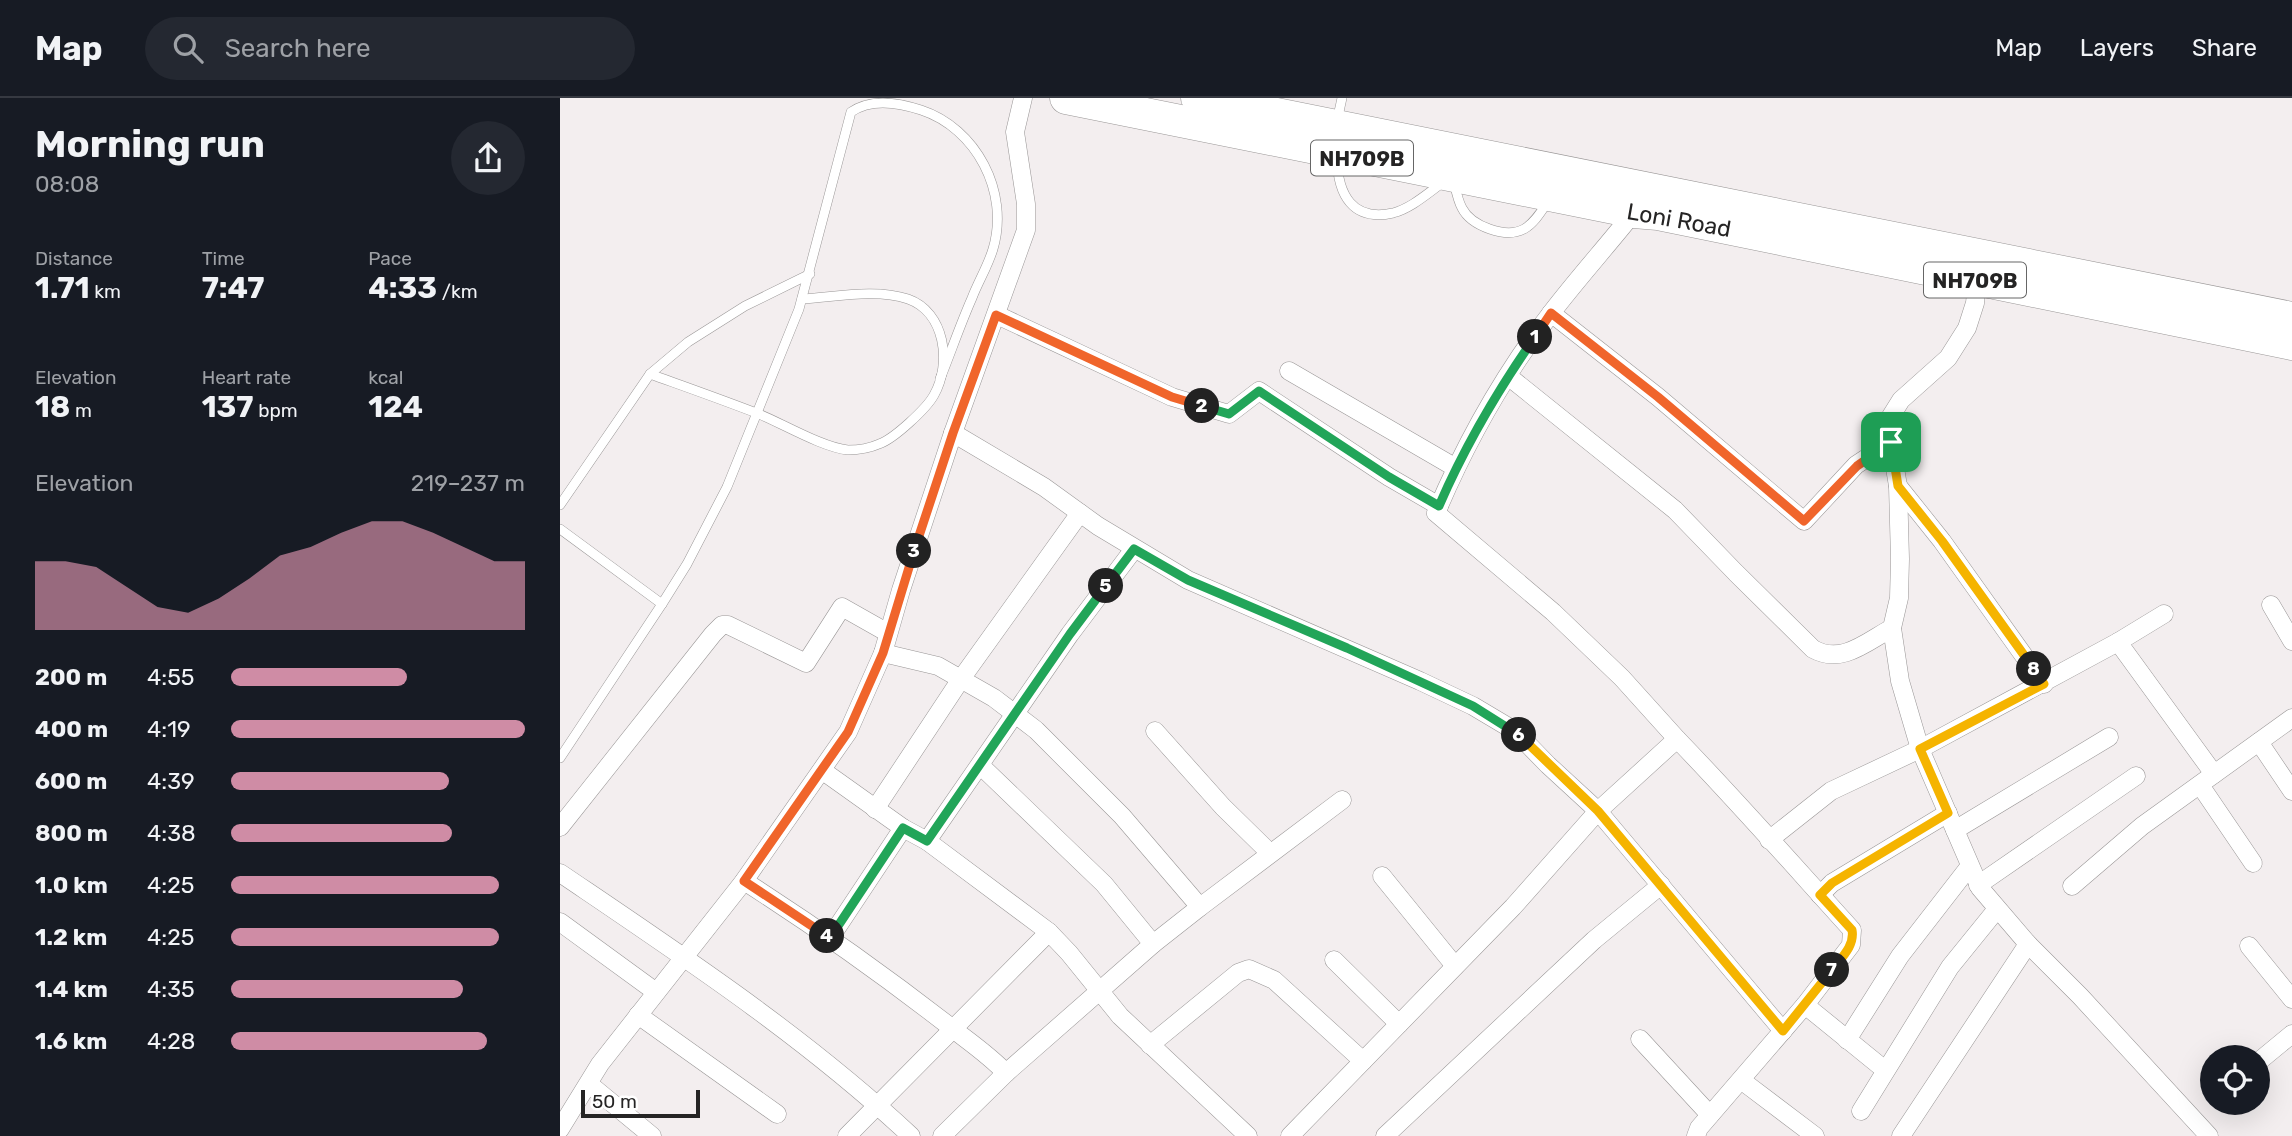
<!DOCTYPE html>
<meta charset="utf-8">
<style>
:root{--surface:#171b24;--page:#242831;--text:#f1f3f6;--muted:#9ea1a6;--line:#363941;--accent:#cf8ca5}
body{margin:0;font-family:Rubik,sans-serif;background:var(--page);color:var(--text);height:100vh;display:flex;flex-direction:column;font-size:26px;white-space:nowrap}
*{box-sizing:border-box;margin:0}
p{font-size:23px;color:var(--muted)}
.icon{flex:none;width:38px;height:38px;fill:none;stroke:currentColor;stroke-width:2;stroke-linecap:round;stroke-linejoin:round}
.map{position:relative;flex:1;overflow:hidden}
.side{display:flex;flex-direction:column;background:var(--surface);width:560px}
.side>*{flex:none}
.controls{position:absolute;left:1640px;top:947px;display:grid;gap:14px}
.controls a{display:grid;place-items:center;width:70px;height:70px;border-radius:50%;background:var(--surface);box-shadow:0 7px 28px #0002;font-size:35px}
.scale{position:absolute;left:21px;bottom:18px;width:119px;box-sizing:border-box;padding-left:7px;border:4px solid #252424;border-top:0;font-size:19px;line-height:24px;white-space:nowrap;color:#252424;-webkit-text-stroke:5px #fff;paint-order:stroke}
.pin{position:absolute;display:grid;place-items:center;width:60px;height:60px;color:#fff;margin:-30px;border-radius:14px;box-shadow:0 4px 10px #0006}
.km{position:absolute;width:35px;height:35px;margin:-18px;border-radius:50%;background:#222;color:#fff;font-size:19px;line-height:35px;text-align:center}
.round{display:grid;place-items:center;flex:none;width:74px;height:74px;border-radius:37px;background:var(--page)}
.head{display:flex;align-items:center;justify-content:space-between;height:119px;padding:0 35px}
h1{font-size:38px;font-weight:700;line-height:52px}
.metrics{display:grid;grid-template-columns:repeat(3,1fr);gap:10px;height:119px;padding:7px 35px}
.metrics div{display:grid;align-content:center}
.metrics b{font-size:30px;font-weight:700}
.metrics small{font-size:19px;font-weight:400}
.metrics p{font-size:19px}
.chart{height:196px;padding:14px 35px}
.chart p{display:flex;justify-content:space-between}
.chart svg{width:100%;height:126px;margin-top:7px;fill:var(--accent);opacity:.7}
ul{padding:0 35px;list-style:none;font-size:23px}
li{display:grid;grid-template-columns:112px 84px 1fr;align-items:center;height:52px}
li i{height:18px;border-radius:9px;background:var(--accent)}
header{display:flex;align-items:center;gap:42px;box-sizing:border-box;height:98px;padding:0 35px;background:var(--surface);border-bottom:2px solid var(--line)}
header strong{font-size:33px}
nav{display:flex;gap:38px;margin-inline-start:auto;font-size:24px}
.search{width:490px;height:63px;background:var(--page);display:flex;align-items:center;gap:18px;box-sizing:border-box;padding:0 24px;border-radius:38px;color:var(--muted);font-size:26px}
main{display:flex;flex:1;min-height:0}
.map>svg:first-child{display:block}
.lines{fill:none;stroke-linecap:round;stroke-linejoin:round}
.lane-casing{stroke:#999696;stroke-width:10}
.street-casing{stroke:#999696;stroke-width:19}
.highway-casing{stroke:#999696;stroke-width:33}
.lane{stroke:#fff;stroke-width:9}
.street{stroke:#fff;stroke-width:18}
.highway{stroke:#fff;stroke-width:32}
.split-1-casing{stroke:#fff;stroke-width:14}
.split-2-casing{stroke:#fff;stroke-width:14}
.split-3-casing{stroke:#fff;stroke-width:14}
.split-4-casing{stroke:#fff;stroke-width:14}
.split-5-casing{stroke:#fff;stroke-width:14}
.split-6-casing{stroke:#fff;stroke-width:14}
.split-7-casing{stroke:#fff;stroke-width:14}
.split-8-casing{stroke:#fff;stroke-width:14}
.split-9-casing{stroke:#fff;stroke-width:14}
.split-1{stroke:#f0652b;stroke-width:9}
.split-2{stroke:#22a559;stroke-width:9}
.split-3{stroke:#f0652b;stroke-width:9}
.split-4{stroke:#f0652b;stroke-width:9}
.split-5{stroke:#22a559;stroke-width:9}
.split-6{stroke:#22a559;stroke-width:9}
.split-7{stroke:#f5b400;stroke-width:9}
.split-8{stroke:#f5b400;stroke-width:9}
.split-9{stroke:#f5b400;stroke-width:9}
.labels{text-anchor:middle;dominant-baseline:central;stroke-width:6;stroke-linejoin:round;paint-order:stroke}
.shield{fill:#fff;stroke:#666;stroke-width:2}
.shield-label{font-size:21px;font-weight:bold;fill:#252424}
.street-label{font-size:23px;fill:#252424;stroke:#fff}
</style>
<header>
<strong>Map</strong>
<div class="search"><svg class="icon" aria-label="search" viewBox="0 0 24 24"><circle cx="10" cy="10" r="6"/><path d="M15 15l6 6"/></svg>Search here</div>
<nav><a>Map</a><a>Layers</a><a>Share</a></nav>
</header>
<main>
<section class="side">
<div class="head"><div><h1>Morning run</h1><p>08:08</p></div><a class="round"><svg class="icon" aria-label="share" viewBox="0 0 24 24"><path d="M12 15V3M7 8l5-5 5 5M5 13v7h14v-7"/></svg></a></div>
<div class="metrics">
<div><p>Distance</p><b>1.71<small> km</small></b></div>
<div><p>Time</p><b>7:47</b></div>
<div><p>Pace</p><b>4:33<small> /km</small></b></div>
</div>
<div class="metrics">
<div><p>Elevation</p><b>18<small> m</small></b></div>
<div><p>Heart rate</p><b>137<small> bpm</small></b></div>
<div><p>kcal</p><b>124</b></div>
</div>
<div class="chart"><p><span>Elevation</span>219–237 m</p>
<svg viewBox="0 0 160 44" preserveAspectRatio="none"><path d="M0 44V20L10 20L20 22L30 29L40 36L50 38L60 33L70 26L80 18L90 15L100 10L110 6L120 6L130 10L140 15L150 20L160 20V44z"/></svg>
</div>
<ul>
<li><b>200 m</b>4:55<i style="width:60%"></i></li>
<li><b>400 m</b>4:19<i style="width:100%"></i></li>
<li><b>600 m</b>4:39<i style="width:74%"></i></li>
<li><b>800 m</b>4:38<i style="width:75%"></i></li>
<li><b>1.0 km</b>4:25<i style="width:91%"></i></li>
<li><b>1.2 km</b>4:25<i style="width:91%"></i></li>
<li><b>1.4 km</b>4:35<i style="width:79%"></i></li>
<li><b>1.6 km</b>4:28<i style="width:87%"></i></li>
</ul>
</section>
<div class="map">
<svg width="1732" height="1038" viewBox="0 0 1732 1038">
<rect width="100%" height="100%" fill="#f3eeef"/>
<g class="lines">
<defs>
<g id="lane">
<polyline points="777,23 782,0"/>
<path d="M777,61C778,96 792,124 833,115C852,110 869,94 885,83"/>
<path d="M894,84C896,93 898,103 902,110C911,128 946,141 964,131C975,125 982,112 989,102"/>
<path d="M90,276C126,289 163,302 199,316C223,326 264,350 288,352C298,352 310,350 319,346C334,341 367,310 374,297C392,265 385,214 348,201C316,190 275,199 242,201"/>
<polyline points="0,407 90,276 128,244 185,208 250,176"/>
<polyline points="0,431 102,506"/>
<path d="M0,660L102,506L127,466L167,389L239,211L291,14C311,0 337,4 361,12C416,30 450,94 433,151C428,168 418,184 412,200C400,227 391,254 380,281"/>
</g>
<g id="street">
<path d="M1074,114C1047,148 1018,180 992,214C945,275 906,344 876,415L993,514L1062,580L1117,641"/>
<polyline points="1418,175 1415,205 1407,230 1388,260 1341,302 1331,318 1329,334 1338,388 1340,461 1339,500 1332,530 1340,583 1360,651 1420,790 1468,846 1520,898 1649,1038"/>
<polyline points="991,215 1098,299 1244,423 1296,367 1331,344"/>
<polyline points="437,217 612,299 669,316 699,293 829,379 879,408"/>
<polyline points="729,273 896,370"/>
<path d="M948,278L1115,412L1176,475L1253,551C1282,567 1306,544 1332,530"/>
<polyline points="393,335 484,389 538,428 628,482 860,583 913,608 955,633 988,667 1038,713 1223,933"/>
<polyline points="1338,388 1382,443 1484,586"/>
<polyline points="1711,507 1732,543"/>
<polyline points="1558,544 1604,516"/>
<polyline points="323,555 378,568 434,600 476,632 562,718 640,809 782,702"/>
<polyline points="595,633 663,709 710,755"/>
<polyline points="1699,644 1732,693"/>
<polyline points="421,668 544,786 593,846 446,975"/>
<polyline points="263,673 343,730 367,743 489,834 509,855 560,918 688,1038"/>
<polyline points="1640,687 1693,765"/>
<polyline points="315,711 401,581 520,415"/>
<polyline points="0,729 153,536 162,527 168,527 246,565 282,509 328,535"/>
<polyline points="1395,732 1549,639"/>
<polyline points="1209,742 1271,693 1360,651 1558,544 1654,676"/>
<polyline points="367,743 510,536 574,451"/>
<path d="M0,775C121,857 244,938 351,1038"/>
<polyline points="822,778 895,868"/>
<path d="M184,783C256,829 325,878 393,931C411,945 430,958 446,975L382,1038"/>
<polyline points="1418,787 1576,678"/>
<polyline points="1512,788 1582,728 1732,620"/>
<polyline points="1260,797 1272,785 1388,715"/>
<polyline points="0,824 96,894"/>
<polyline points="270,840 343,730"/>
<polyline points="593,846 640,809"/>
<polyline points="1689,848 1732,901"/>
<polyline points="774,862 839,926"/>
<polyline points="1245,907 1325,972"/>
<polyline points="78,917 217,1016"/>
<polyline points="1080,941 1150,1017"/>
<polyline points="1287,942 1340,858 1409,769"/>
<polyline points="590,947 678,875 689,871 714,882 803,963"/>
<polyline points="1698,964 1732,936"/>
<polyline points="1181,982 1255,1038"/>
<polyline points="29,986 92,1038"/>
<polyline points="1301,1013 1390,869 1437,811"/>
<polyline points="0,1031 40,966 184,783 288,634 323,555 341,492 393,335 466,132 466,106 455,34 463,0"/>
<polyline points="287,1038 489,834"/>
<path d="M730,1038L953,809L1038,713L1117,641C1177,703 1234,768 1292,832L1291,847L1245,907L1139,1030L1136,1038"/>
<polyline points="825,1038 1034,842 1101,787"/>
<polyline points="1341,1038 1468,846"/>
</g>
<g id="highway">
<polyline points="506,0 1074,114 1098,116 1732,246"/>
<polyline points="637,0 1732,220"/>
</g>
</defs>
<use href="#lane" class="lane-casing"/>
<use href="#street" class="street-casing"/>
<use href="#highway" class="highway-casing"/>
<use href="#lane" class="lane"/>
<use href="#street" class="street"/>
<use href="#highway" class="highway"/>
</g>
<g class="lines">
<defs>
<polyline id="split-1" points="975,239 991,215 1098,299 1244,423 1297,368 1331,344"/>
<path id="split-2" d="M642,308L669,316L699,293L829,379L879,408C905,348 938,292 975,239"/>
<polyline id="split-3" points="354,453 393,335 436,217 612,299 642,308"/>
<polyline id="split-4" points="267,838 184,783 288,634 323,555 354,453"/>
<polyline id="split-5" points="267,838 270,840 343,730 367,743 510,536 546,488"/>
<polyline id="split-6" points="546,488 574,451 628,482 787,550 913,608 959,637"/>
<polyline id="split-7" points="959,637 1038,713 1223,933 1272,872"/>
<path id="split-8" d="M1272,872C1281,860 1295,848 1292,832L1260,797L1272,785L1388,715L1360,651L1484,586L1474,571"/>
<polyline id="split-9" points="1331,344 1338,388 1382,443 1474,571"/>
</defs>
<use href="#split-1" class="split-1-casing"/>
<use href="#split-2" class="split-2-casing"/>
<use href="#split-3" class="split-3-casing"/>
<use href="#split-4" class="split-4-casing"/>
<use href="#split-5" class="split-5-casing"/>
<use href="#split-6" class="split-6-casing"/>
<use href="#split-7" class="split-7-casing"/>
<use href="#split-8" class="split-8-casing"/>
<use href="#split-9" class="split-9-casing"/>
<use href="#split-1" class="split-1"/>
<use href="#split-2" class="split-2"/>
<use href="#split-3" class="split-3"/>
<use href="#split-4" class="split-4"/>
<use href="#split-5" class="split-5"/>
<use href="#split-6" class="split-6"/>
<use href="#split-7" class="split-7"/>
<use href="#split-8" class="split-8"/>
<use href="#split-9" class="split-9"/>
</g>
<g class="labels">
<g class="shield">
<rect x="751" y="42.5" width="102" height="35" rx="5"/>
<rect x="1364" y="164.5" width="102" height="35" rx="5"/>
</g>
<g class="shield-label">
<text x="802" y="60">NH709B</text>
<text x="1415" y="182">NH709B</text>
</g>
<g class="street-label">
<text transform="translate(1119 122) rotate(10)">Loni Road</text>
</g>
</g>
</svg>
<div class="controls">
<a><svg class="icon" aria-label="locate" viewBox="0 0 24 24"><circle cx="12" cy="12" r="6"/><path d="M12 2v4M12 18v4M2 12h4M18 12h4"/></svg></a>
</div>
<div class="scale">50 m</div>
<div class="pin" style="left:1331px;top:344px;background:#1e9e55"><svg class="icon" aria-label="arrive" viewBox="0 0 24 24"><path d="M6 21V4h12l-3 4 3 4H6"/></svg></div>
<b class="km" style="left:975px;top:239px">1</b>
<b class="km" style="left:642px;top:308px">2</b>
<b class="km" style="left:354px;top:453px">3</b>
<b class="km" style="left:267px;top:838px">4</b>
<b class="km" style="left:546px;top:488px">5</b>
<b class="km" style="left:959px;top:637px">6</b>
<b class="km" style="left:1272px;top:872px">7</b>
<b class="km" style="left:1474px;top:571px">8</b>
</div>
</main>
